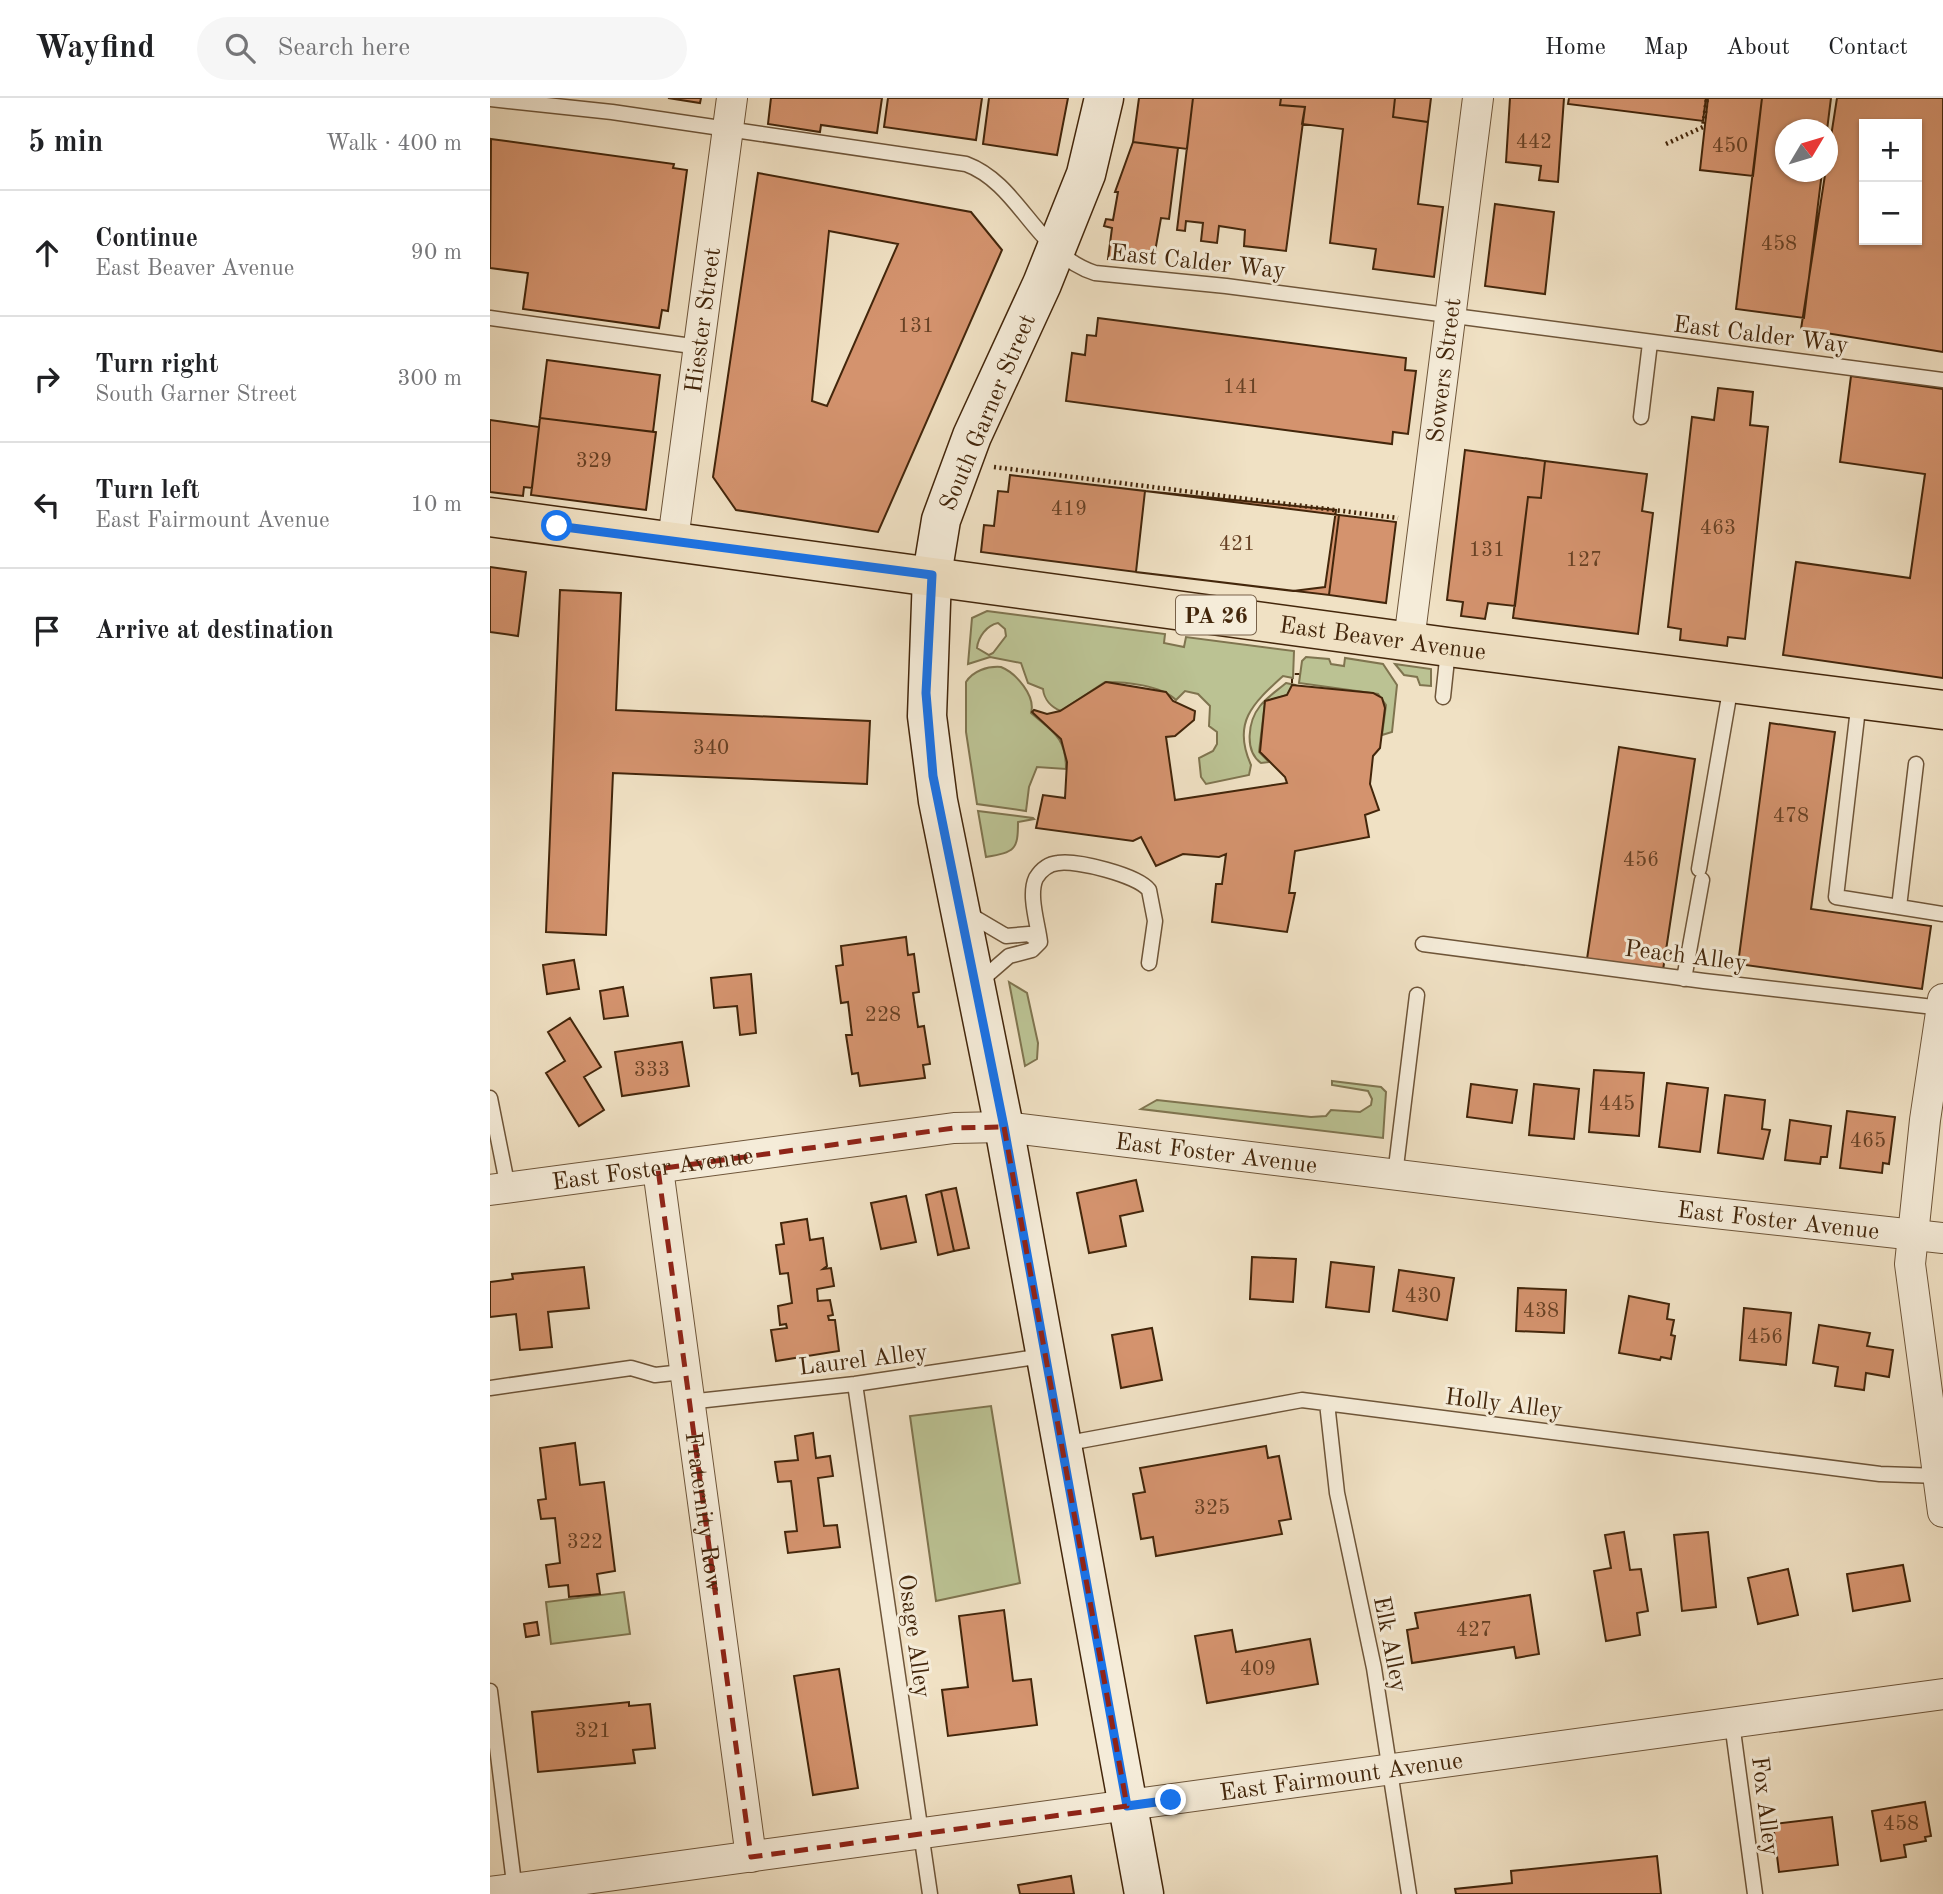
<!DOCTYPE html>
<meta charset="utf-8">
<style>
:root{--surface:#fff;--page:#f6f6f6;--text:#202124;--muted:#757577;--line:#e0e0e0}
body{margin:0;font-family:"Old Standard TT",serif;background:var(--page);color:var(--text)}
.controls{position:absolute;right:21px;top:21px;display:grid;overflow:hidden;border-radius:0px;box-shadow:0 2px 5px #0004}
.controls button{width:63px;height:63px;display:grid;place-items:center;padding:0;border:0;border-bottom:2px solid var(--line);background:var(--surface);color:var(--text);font:35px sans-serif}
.compass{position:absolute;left:1285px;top:21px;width:63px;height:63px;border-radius:50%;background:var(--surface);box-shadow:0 2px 5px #0004;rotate:52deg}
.stop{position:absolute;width:21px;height:21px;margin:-16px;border:5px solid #1a73e8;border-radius:50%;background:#fff}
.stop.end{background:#1a73e8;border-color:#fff;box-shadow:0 2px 7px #0008}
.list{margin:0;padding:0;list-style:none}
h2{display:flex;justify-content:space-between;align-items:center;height:91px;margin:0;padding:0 28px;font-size:30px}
h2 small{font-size:23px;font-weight:400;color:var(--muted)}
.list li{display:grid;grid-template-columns:46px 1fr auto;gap:21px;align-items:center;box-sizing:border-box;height:126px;padding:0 28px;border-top:2px solid var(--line)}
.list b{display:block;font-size:26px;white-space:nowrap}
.list p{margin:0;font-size:23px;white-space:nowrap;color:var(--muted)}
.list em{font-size:23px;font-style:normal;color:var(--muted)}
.icon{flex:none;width:38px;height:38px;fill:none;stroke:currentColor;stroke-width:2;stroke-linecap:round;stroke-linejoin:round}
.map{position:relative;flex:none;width:1453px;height:1796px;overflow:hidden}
header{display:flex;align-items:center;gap:42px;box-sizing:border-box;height:98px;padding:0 35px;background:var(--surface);border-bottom:2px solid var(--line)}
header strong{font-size:33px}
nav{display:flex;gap:38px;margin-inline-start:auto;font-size:24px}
.search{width:490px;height:63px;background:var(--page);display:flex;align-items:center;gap:18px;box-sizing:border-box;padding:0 24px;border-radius:38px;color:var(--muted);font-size:26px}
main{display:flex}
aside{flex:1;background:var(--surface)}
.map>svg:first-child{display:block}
.green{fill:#bbc293;stroke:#7f744f;stroke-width:2;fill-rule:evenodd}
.building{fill:#d4936e;stroke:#43260b;stroke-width:2;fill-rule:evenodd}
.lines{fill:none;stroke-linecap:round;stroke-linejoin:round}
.lane-casing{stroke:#6e5539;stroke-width:17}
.street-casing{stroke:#6e5539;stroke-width:32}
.secondary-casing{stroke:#43260b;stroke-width:41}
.primary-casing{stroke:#43260b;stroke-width:41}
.path{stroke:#43260b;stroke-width:4.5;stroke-dasharray:2 3.5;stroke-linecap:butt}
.lane{stroke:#f5ecd9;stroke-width:14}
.street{stroke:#f5ecd9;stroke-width:30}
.secondary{stroke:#f5ecd9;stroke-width:38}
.primary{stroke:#f0e1c4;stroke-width:38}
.route{stroke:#1a73e8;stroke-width:9}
.marked{fill:none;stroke:#8f2418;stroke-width:5;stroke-dasharray:14 9;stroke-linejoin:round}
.labels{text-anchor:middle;stroke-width:6;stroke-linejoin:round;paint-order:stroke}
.number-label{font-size:21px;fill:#674124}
.shield{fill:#f5ecd9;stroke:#786149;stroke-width:2}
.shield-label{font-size:23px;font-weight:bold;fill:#43260b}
.street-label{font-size:24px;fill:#43260b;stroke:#f5ecd9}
</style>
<header>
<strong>Wayfind</strong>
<div class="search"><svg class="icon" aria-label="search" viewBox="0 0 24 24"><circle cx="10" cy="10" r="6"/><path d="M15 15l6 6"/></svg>Search here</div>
<nav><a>Home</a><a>Map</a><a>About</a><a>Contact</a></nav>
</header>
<main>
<aside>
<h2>5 min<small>Walk · 400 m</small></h2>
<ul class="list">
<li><svg class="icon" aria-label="ahead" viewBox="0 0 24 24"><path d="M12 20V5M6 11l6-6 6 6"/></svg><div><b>Continue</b><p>East Beaver Avenue</p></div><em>90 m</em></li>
<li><svg class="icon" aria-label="right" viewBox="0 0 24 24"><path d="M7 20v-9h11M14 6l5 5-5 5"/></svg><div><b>Turn right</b><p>South Garner Street</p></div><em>300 m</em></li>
<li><svg class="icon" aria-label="left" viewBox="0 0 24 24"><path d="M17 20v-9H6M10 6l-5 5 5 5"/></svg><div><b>Turn left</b><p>East Fairmount Avenue</p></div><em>10 m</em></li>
<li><svg class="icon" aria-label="arrive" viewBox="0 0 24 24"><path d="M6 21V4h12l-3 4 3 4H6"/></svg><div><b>Arrive at destination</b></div></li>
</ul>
</aside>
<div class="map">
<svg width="1453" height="1796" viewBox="0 0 1453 1796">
<rect width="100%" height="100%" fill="#f0e1c4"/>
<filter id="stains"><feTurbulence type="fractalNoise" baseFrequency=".00286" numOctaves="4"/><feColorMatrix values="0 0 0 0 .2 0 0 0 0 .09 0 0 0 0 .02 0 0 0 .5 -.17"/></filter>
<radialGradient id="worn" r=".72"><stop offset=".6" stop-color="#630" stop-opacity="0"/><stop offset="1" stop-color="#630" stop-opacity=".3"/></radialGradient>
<path class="green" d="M 497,513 L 675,536 L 674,545 L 694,549 L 696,539 L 804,553 L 803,580 L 793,578 C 762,606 742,625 761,667 L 759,677 L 716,686 L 711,679 L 709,660 L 723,653 L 727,646 L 727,634 L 719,628 L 720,608 L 708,596 L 695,593 L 686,602 C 671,587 636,584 615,584 L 571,613 C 561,609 554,601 553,591 L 538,585 L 531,565 L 500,559 L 478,566 L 482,520 ZM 508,525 L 515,531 L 516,538 L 503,555 L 499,557 L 487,550 C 488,539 497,527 508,525 Z
M 816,559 L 839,561 L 841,566 L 854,568 L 855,560 L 893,566 L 907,587 L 902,634 L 892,637 L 896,607 L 888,596 L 809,585 L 812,563 Z
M 905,566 L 941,571 L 941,588 L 930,587 L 927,579 L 914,577 Z
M 511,569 C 526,575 546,598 541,615 C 563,634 576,639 576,671 L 547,669 L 539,689 L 536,713 L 487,706 L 476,634 L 476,584 C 483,573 497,568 511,569 Z
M 796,585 L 805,587 L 797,597 L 775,604 L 769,654 L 779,664 L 771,665 C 754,653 758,623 770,608 C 777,599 788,592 796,585 Z
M 488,713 L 543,720 L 544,721 L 528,724 C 528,752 525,754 496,759 Z
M 519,884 L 537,895 L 548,945 L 547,961 L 535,968 Z
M 842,983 L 891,989 L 896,994 L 893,1040 L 651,1011 L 667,1002 L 821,1019 L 836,1018 L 841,1012 L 870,1014 L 881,1007 L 882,1001 L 878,993 L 842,987 Z
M 501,1308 L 530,1485 L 446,1503 L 420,1318 Z
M 134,1494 L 140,1536 L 61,1546 L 56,1504 Z"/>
<path class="building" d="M 178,0 L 211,0 L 210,5 Z
M 281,0 L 392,0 L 387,35 L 331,27 L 330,34 L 278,26 Z
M 398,0 L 492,0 L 486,42 L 394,29 Z
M 499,0 L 578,0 L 567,57 L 493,46 Z
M 649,0 L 703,0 L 697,51 L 643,44 Z
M 703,0 L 791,0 L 790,7 L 815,9 L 796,153 L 754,148 L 755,132 L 729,128 L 727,145 L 711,143 L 713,125 L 696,123 L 695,133 L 687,132 Z
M 791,0 L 905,0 L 903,19 L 938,24 L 928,106 L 953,109 L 944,179 L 883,171 L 886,151 L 840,145 L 853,31 L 812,26 L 815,9 L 790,7 Z
M 905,0 L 941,0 L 938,24 L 903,19 Z
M 1020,0 L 1074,0 L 1068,84 L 1049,82 L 1051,68 L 1016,64 Z
M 1079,0 L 1216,0 L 1213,23 L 1078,6 Z
M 1218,0 L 1272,0 L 1263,78 L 1210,72 Z
M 1272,0 L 1341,0 L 1337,32 L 1296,32 L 1296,74 L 1332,74 L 1314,220 L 1246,211 Z
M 1347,0 L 1453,0 L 1453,254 L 1311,231 ZM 1374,26 L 1427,26 L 1427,142 L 1374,142 Z
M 1,41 L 184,66 L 183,70 L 197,72 L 178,213 L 172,212 L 169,230 L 33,211 L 38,175 L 0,170 Z
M 643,44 L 688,50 L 679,121 L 671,120 L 663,165 L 618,161 L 622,130 L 614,128 L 616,121 L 623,122 L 628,94 L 625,94 Z
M 268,75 L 481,114 L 512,152 L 388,434 L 246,412 L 223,379 ZM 339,133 L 408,146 L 337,308 L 322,303 Z
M 1005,106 L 1064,114 L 1055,196 L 995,188 Z
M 608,220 L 916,260 L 915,272 L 926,273 L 918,336 L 903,334 L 902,346 L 576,303 L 582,255 L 595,257 L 597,237 L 606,238 Z
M 57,262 L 170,277 L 163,334 L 50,320 Z
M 1361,278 L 1453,291 L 1453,580 L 1293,557 L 1306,464 L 1420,480 L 1435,376 L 1350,364 Z
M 1228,290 L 1263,294 L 1260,327 L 1278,329 L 1255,541 L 1238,539 L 1237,548 L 1190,542 L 1191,531 L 1178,529 L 1202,319 L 1224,322 Z
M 50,320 L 166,334 L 156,412 L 41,397 Z
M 0,322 L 49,329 L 42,390 L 34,389 L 33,398 L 0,394 Z
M 975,352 L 1055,363 L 1051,400 L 1038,399 L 1025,508 L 998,505 L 995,521 L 971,518 L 973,504 L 957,502 Z
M 1055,363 L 1157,376 L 1152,413 L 1163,415 L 1148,536 L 1023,520 L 1038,399 L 1051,400 Z
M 520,377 L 655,393 L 646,474 L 491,454 L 494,427 L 504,428 L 508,393 L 518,394 Z
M 655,393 L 849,417 L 839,497 L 646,474 Z
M 655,393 L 846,412 L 835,489 L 803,493 L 646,474 Z
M 849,417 L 906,424 L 896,505 L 839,497 Z
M 0,469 L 36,474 L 28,538 L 0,534 Z
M 70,492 L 131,495 L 126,612 L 380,623 L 377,686 L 123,675 L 116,837 L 56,834 Z
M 616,584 L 676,594 L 683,603 L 705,613 L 704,622 L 685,638 L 676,639 L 685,702 L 797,685 L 795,679 L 770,654 L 775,603 L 797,597 L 802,587 L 883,595 L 892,600 L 895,610 L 890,650 L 883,658 L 880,686 L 889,712 L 875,717 L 879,739 L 805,753 L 799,795 L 805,795 L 797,834 L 722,824 L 726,786 L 732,786 L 736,756 L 729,759 L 693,756 L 666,768 L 651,739 L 643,743 L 546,730 L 553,697 L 575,700 L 577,664 L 571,641 L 542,614 L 544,612 L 557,616 L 570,613 Z
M 1280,625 L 1345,634 L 1321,811 L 1441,828 L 1432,891 L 1248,866 Z
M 1129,649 L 1205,661 L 1173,872 L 1097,861 Z
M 416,839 L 418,857 L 424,856 L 429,894 L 423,895 L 428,929 L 434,928 L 440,966 L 433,967 L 435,980 L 370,988 L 368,975 L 362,976 L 356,937 L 362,937 L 358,904 L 351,905 L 346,868 L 353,867 L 351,848 Z
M 84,862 L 89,891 L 57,896 L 53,867 Z
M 261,876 L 266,935 L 250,937 L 247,908 L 224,910 L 221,880 Z
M 133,889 L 138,918 L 114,921 L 110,893 Z
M 80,920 L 111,969 L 94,979 L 114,1012 L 89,1028 L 56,975 L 75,963 L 58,934 Z
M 192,944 L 199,988 L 132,998 L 125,954 Z
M 1104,972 L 1154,975 L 1149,1038 L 1099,1034 Z
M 1177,985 L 1218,990 L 1210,1054 L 1169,1049 Z
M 981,986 L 1027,992 L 1022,1025 L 977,1019 Z
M 1044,986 L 1089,991 L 1084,1041 L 1039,1037 Z
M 1235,997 L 1275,1002 L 1272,1031 L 1280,1032 L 1273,1061 L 1228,1055 Z
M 1357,1013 L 1405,1019 L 1399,1066 L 1393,1065 L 1392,1075 L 1350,1070 Z
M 1300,1022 L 1341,1028 L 1337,1059 L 1331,1059 L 1330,1066 L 1295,1062 Z
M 646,1082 L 653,1113 L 630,1118 L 636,1148 L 599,1155 L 587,1095 Z
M 466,1090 L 479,1150 L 464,1153 L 451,1093 Z
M 451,1093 L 464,1153 L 448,1157 L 436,1097 Z
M 416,1098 L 426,1144 L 391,1151 L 381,1105 Z
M 317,1121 L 320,1142 L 333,1140 L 337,1168 L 333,1171 L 341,1170 L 344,1188 L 327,1191 L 328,1203 L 340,1202 L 343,1217 L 338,1218 L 339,1222 L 345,1222 L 349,1253 L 286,1263 L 281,1232 L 297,1230 L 296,1226 L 290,1227 L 288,1208 L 302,1205 L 298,1175 L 290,1176 L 286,1147 L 294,1146 L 291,1125 Z
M 762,1159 L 806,1161 L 803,1204 L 760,1201 Z
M 841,1164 L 884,1169 L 879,1214 L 836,1209 Z
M 94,1169 L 99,1210 L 58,1214 L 62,1249 L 30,1252 L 26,1216 L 0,1219 L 0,1184 L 23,1181 L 22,1176 Z
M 909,1172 L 964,1180 L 957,1222 L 903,1213 Z
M 1028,1190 L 1076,1192 L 1074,1235 L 1026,1233 Z
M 1139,1198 L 1179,1206 L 1177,1221 L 1184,1222 L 1181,1237 L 1185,1238 L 1181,1261 L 1171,1259 L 1170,1262 L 1129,1255 Z
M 1254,1210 L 1301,1215 L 1296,1267 L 1250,1262 Z
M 1329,1227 L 1380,1235 L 1377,1248 L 1403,1252 L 1399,1279 L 1376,1275 L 1374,1292 L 1345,1288 L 1348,1269 L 1323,1265 Z
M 662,1230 L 672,1282 L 631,1290 L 622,1237 Z
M 323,1335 L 326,1360 L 340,1358 L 343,1378 L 328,1380 L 334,1428 L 347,1427 L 350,1449 L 298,1455 L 295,1434 L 307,1433 L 301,1383 L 288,1384 L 285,1364 L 308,1362 L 305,1338 Z
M 85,1345 L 90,1387 L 114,1384 L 125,1473 L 107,1476 L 110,1496 L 79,1499 L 78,1487 L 59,1489 L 56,1467 L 70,1465 L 65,1420 L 51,1421 L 48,1402 L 56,1401 L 50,1350 Z
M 776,1348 L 778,1360 L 789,1358 L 801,1421 L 789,1423 L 792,1436 L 666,1458 L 663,1439 L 651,1441 L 643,1396 L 655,1394 L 650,1370 Z
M 1134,1434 L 1140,1472 L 1151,1471 L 1158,1513 L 1147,1515 L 1150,1537 L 1116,1543 L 1104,1473 L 1121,1470 L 1115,1437 Z
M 1218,1434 L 1226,1509 L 1192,1513 L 1184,1437 Z
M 1413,1467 L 1420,1503 L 1363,1513 L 1357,1476 Z
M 1298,1471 L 1308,1517 L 1268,1526 L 1258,1480 Z
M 1040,1497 L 1049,1556 L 1026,1560 L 1024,1549 L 922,1565 L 917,1532 L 928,1530 L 925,1515 Z
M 514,1512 L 523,1583 L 541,1581 L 547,1627 L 458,1638 L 452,1592 L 478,1589 L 469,1518 Z
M 47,1524 L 49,1537 L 36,1539 L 34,1526 Z
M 742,1532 L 746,1554 L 820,1541 L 828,1586 L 717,1605 L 705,1538 Z
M 349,1571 L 368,1690 L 323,1697 L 304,1578 Z
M 139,1604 L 139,1608 L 160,1606 L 165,1650 L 143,1652 L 145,1665 L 48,1674 L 42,1614 Z
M 1435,1704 L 1441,1738 L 1435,1739 L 1436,1743 L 1414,1747 L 1416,1759 L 1391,1763 L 1382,1713 Z
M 1342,1719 L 1348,1767 L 1289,1774 L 1283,1726 Z
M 1167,1758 L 1171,1796 L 966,1796 L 965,1791 L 1022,1785 L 1021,1773 Z
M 581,1778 L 584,1796 L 530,1796 L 528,1787 Z"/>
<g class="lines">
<defs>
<path id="lane" d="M 0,1 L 122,14 L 476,66 C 530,86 546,156 605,175 L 736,188 L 1453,282
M 0,220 L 209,249
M 1151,319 L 1160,245
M 953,599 L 958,552
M 1369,602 L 1346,799 L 1409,809 L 1426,666
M 1209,771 L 1241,587
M 1409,809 L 1453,816
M 477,815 L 516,838 L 539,836 L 550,844
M 550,844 C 548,826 538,797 546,780 C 551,772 558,766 568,765 C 587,762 647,777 659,792 L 665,823 L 659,865
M 933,846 L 1214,883 L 1453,910
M 1194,881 L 1212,782
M 489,884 L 519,858 L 542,852 L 550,844
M 0,1000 L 18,1090
M 905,1077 L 927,897
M 365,1286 L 440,1796
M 0,1290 L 141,1270 L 165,1277 L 193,1274
M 198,1304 L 365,1286 L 553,1258
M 837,1305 L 847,1395 L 884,1570 L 919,1796
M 573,1346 L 812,1302 L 1390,1376 L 1450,1378
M 0,1593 L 25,1793
M 1242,1625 L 1265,1796"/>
<g id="street">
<path id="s1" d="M 183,442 L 242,0"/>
<path id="s2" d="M 919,543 L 988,0"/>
<path d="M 1453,901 L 1435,1022 L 1420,1166 L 1453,1414"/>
<path id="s3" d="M 168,1071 L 261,1759"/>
<path id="s4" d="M 0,1092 L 464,1030 L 514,1029 L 1170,1109 L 1453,1140"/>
<path id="s5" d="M 0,1794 L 1453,1596"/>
</g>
<path id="secondary" d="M 614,0 L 596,76 L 552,186 L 482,338 L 451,422 L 442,477 L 437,618 L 448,703 L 514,1029 L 654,1796"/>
<g id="primary">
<path id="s6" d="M 0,419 L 958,549 L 1453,612"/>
</g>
</defs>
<use href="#lane" class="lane-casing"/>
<use href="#street" class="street-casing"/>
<use href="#secondary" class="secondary-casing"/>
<use href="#primary" class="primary-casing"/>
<path class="path" d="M 1176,46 L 1213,29 L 1217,0
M 504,369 L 908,420
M 807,577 L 807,573
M 801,583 L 803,583"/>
<use href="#lane" class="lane"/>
<use href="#street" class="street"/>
<use href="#secondary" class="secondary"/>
<use href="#primary" class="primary"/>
</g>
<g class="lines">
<path class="route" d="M 67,428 L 442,477 L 436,595 L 443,678 L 514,1029 L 637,1708 L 681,1702"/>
</g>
<path class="marked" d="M 514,1029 L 637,1708 L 261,1759 L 168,1071 L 464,1030 Z"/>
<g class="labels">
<g class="number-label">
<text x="1044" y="50">442</text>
<text x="1240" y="54">450</text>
<text x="1289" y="152">458</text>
<text x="426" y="234">131</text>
<text x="751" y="295">141</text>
<text x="104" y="369">329</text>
<text x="579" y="417">419</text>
<text x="1228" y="436">463</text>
<text x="747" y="452">421</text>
<text x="997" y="458">131</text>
<text x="1094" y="468">127</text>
<text x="221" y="656">340</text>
<text x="1301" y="724">478</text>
<text x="1151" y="768">456</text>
<text x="393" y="923">228</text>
<text x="162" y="978">333</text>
<text x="1127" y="1012">445</text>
<text x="1378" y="1049">465</text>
<text x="933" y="1204">430</text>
<text x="1051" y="1219">438</text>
<text x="1275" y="1245">456</text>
<text x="722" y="1416">325</text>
<text x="95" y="1450">322</text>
<text x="984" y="1538">427</text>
<text x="768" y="1577">409</text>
<text x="103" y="1639">321</text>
<text x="1411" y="1732">458</text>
</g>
<rect class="shield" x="686" y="497.5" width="80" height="39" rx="5"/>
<g class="shield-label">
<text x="726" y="525">PA 26</text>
</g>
<g class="street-label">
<text transform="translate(708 163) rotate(6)" y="8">East Calder Way</text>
<text dy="8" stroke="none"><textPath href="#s1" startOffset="222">Hiester Street</textPath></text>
<text transform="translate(1271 236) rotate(7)" y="8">East Calder Way</text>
<text dy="8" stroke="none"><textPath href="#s2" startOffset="273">Sowers Street</textPath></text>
<text transform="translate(497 314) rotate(-67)" y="8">South Garner Street</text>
<text dy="8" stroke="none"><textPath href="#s6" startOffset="901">East Beaver Avenue</textPath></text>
<text transform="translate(1196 857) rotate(7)" y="8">Peach Alley</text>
<text dy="8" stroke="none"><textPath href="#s4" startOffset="732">East Foster Avenue</textPath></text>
<text dy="8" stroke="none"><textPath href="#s4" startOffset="164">East Foster Avenue</textPath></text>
<text dy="8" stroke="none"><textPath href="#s4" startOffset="1298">East Foster Avenue</textPath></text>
<text transform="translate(373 1261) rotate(-7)" y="8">Laurel Alley</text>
<text transform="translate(1014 1305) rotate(7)" y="8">Holly Alley</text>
<text dy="8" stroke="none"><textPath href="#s3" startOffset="346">Fraternity Row</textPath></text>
<text transform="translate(425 1538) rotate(82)" y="8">Osage Alley</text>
<text transform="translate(901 1546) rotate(79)" y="8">Elk Alley</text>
<text dy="8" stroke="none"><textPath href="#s5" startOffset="859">East Fairmount Avenue</textPath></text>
<text transform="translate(1276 1708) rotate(83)" y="8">Fox Alley</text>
</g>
</g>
<rect width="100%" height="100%" filter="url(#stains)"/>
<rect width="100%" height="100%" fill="url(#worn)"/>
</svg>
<div class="controls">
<button>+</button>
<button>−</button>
</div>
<svg class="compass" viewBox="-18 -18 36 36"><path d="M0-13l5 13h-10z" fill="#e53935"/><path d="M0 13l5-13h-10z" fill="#757577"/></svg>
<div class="stop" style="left:67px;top:428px"></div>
<div class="stop end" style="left:681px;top:1702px"></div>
</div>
</main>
